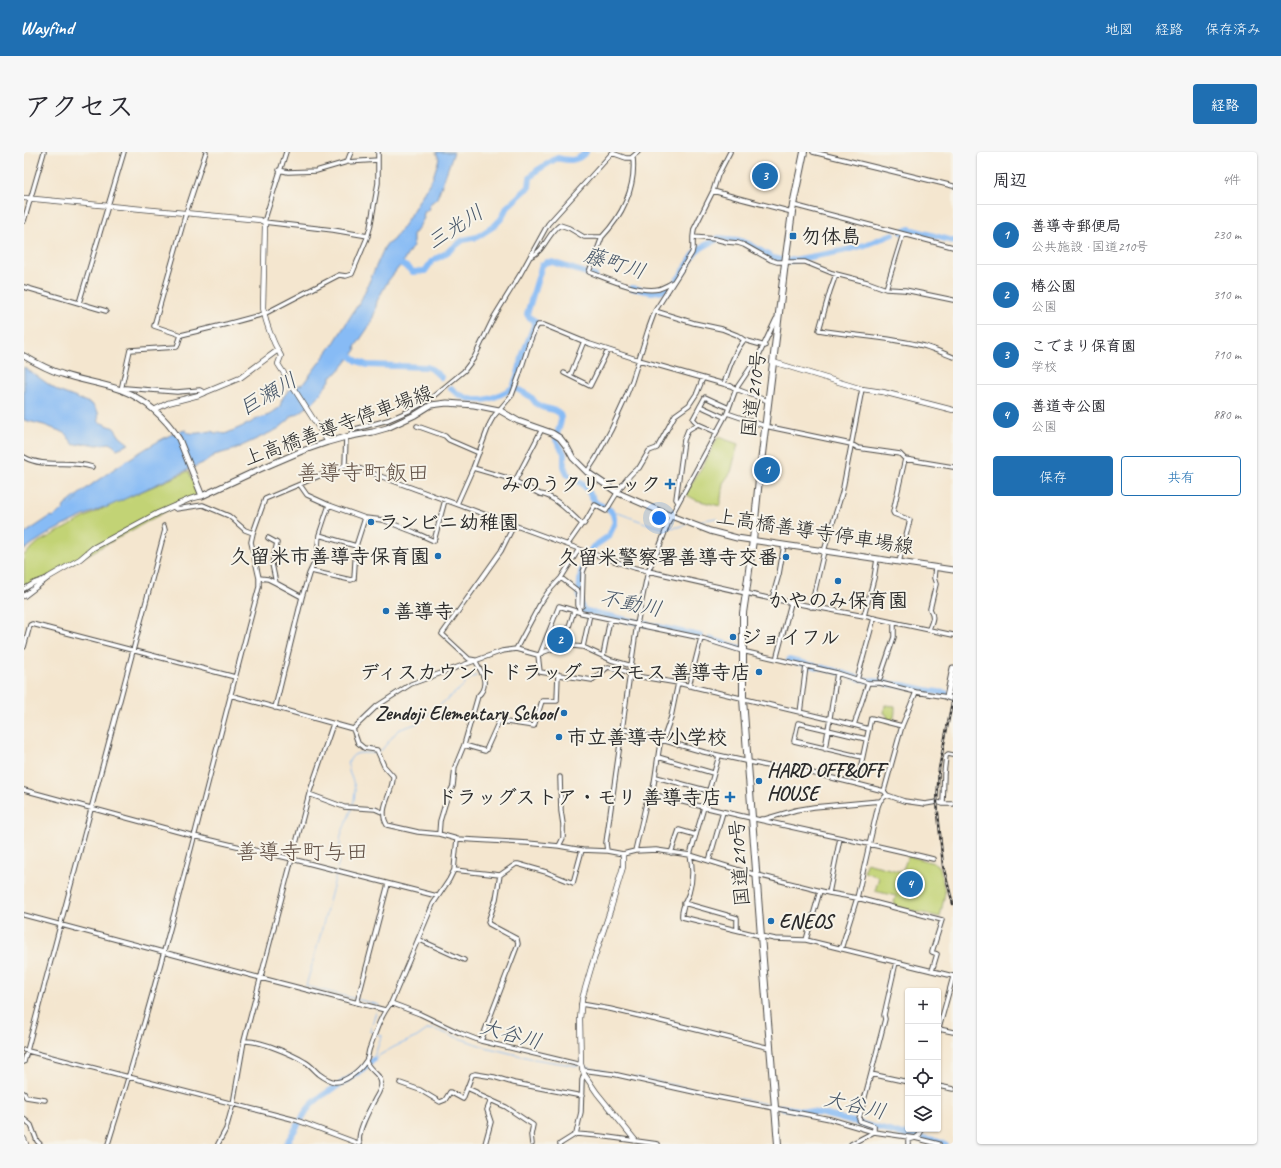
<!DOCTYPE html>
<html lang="ja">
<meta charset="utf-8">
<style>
:root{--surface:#fff;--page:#f7f7f7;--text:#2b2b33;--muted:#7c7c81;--line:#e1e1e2;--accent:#1f6fb2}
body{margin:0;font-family:Caveat,"Klee One",sans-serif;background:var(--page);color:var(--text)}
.controls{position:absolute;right:12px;bottom:12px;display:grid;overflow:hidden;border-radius:4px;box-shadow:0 1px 3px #0004}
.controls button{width:36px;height:36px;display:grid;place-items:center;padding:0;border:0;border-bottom:1px solid var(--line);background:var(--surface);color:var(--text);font:20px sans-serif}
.you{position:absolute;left:635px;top:366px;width:14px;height:14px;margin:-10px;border:3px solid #fff;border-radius:50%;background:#1a73e8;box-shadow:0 0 0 6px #1a73e833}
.badge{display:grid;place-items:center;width:26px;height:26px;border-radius:50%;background:var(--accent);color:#fff;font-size:13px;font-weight:700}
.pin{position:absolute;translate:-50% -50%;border:2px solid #fff;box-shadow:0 1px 4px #0006}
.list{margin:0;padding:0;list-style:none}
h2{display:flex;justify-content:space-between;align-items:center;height:52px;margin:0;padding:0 16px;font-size:17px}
h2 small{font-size:13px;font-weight:400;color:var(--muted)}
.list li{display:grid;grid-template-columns:26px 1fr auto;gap:12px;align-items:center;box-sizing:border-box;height:60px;padding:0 16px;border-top:1px solid var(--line)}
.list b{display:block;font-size:15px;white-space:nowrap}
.list p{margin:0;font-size:13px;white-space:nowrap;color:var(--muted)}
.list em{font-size:13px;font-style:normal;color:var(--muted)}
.actions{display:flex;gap:8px;padding:12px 16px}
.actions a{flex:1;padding:9px 0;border:1px solid var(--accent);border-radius:4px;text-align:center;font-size:14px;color:var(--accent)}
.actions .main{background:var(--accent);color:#fff}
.icon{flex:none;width:22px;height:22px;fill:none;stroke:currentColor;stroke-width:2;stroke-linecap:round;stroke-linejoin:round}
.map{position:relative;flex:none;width:929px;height:992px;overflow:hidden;border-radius:4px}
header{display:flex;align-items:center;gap:24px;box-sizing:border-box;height:56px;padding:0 20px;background:var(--accent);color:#fff}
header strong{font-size:19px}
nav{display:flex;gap:22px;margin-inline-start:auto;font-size:14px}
.intro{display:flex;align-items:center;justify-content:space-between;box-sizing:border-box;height:96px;padding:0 24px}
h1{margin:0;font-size:28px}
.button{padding:10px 18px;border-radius:4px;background:var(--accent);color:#fff;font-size:14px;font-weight:700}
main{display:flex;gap:24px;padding:0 24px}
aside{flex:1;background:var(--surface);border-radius:4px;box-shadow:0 1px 3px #0004}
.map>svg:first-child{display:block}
.green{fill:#c2d375;stroke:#767f50}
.water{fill:#87bbf5;stroke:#597390}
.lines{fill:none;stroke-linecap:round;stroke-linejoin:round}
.stream{stroke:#87bbf5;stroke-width:1}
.river{stroke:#87bbf5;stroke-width:6}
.minor-casing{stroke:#494744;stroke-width:5.5}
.tertiary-casing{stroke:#494744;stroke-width:6}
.secondary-casing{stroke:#494744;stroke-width:7}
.trunk-casing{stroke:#494744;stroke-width:8}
.minor{stroke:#fff;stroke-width:3.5}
.tertiary{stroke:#fff;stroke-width:4.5}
.secondary{stroke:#fff;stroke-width:5}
.trunk{stroke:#fff;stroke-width:6}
.rail-casing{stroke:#2b2b2b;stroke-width:2.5}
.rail{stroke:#f7f3e8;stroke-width:1;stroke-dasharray:3;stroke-linecap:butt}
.poi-dot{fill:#1f6fb2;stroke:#f7f3e8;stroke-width:1.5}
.labels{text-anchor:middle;stroke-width:4;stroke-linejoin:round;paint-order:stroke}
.poi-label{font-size:20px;font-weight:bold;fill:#2b2b2b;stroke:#f7f3e8;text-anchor:start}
.street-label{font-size:20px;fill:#2b2b2b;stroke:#f7f3e8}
.water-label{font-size:21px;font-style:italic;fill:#475668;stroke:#f7f3e8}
.quarter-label{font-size:22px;fill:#635247;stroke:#f7f3e8}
</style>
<header>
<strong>Wayfind</strong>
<nav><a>地図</a><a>経路</a><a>保存済み</a></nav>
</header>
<div class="intro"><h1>アクセス</h1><a class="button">経路</a></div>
<main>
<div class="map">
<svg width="929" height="992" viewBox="0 0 929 992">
<rect width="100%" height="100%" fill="#f7f3e8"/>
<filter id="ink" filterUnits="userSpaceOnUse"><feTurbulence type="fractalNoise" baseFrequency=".025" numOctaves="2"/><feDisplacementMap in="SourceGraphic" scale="8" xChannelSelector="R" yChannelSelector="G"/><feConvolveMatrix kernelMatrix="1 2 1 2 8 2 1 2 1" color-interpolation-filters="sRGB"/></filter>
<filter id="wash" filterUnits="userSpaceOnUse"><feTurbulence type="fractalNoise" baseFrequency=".012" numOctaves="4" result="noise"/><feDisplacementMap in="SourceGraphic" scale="16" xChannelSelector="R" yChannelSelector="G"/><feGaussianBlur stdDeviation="0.9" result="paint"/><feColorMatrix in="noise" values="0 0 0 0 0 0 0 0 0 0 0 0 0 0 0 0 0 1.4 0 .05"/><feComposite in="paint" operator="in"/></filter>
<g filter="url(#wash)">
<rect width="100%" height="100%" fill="#f4e6cf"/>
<path class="green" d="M 694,285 L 714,292 L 707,320 L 699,331 L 696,354 L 672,348 L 661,342 L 681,310 Z
M 165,319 L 173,342 L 25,424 L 0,436 L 0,403 L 15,390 L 77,357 Z
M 861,553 L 871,554 C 871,560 871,567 867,571 L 863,570 L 863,563 L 860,561 Z
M 884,704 L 910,711 L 916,715 L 921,741 L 916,765 L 869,754 L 872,744 L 851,739 L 855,725 L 840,720 L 842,711 L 878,720 Z"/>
<path class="water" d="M 412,0 L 430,0 L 413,46 L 406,52 L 404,58 L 401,59 L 399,64 L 400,66 L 392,80 L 389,81 L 389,95 L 386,98 L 379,110 L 364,129 L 353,149 L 351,160 L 346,173 L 331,195 L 332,198 L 313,221 L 307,224 L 307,227 L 290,250 L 272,263 L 268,263 L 265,268 L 254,277 L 209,298 L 190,303 L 190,304 L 188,305 L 183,309 L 81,356 L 80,355 C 52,367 25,379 0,398 L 0,382 L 27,364 L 30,365 L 35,360 L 39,359 L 39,363 L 54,353 L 55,346 L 41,358 L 39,357 L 40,354 C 67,332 96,312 126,294 C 137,288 149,280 162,278 L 162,280 C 170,283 180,280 188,279 L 191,281 L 197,281 L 201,282 L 226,271 L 233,267 L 245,263 L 256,255 C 258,242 267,235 279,232 L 310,191 L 338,146 L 361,94 L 369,88 L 380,73 L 409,25 L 415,7 Z
M 0,215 L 34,239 L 68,252 L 74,260 L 75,270 L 90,276 L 96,285 L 105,292 L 93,297 L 86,291 L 73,293 L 62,291 L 50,293 L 41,281 L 20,273 L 0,268 Z"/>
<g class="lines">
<path class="stream" d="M 586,358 L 627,373 L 641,376
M 669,370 L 692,366
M 644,376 L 654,375 L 662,372
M 356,600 L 374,578 L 394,571 L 438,535 L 447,526 L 452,524
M 313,716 C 317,705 315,694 317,683 C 319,677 322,671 324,666 C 328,657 331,647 331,638 C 331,628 319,616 327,606 C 332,598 345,602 353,601
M 313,719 L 295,788 L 282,834 L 355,853 L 354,855
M 350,881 L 346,879 L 346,878 L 353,858
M 349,907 L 370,895 L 393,885 L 403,878 L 409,877 L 461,895 L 510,907 L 555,914
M 349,908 L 358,883 L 353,882
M 560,915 L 581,919
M 611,925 L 747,953"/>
<path class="river" d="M 878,80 L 885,77 L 929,89
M 372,109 L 381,114 L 389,120 L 401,119 L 408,109 L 421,102 L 425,99 L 439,88 L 453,85 L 470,74 L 477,67 L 483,55 L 505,35 L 506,26 L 512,19 L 533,6 C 545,9 553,10 562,0
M 764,109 L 818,99 L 841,93 L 869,82
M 608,136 L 628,140 L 640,138 L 649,133 L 655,126 L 673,98 L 695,86 L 714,88 L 725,92 L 749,106 L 758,108
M 321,200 L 333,209 L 343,213 L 403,215 L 409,218 L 417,225
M 427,236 C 432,242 436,243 443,246 C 461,252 474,244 489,236
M 489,236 L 495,218 L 499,202 L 511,171 L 511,169 L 505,165 L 503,162 L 518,113 L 523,110 L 528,110 L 571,124
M 493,237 C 498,240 503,242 507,245 C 511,249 511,253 518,255 C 524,258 537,256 537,267 C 537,274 532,281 532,288 L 540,301 L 540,314 L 543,322 L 557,331 L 562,336 L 572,351 L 586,358 L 589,362 L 591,370 L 585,384 L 569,395 L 564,402 L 557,420 L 555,440 L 558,458 L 676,484
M 33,366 L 60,347
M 686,487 L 716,496
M 765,508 L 812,519 L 831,525
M 834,526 L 842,528 L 858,530 L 866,532 L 879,533 L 907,539 L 922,541
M 927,543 L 928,544
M 756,955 L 799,962 L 872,981 L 909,988 L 921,992
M 262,992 L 283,958 L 288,952 L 296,945 L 333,922 L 349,908"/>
</g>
</g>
<g filter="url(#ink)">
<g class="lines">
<defs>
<path id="minor" d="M 182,0 L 162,61 L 130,174 L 157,183 L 203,172 L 240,162 L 315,123 L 322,124 L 328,122 L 343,86 L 346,76 L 354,31 L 354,0
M 262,0 L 240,70 L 309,78 L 344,84
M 789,0 L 929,34
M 607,6 L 614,0
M 323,10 L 327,0
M 255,18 L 264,20 L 292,19 L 323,10 L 354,8
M 689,39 L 714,46 L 768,60
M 769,53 L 929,95
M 0,69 L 20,0
M 578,85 L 565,120 C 584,127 614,141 635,137 C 640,135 645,133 649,130
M 669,85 L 691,87 L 703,90 L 714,91 L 720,93 L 747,108 L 753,110 L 781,110 L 808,121 L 843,130 L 862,137 L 879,82
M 506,105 C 521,99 523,82 536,73 L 545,76 L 560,85 L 578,85 C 598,64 612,36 609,6 L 602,6 L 588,1
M 812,122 L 806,139 L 795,178 C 830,184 866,185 900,194 C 910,197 919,201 929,205
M 0,135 L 82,159
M 862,137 L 881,138 L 929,148
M 55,151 L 100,0
M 631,159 L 670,171 L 698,177 L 713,183 L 720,188 L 741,194
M 560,189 L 546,224 L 566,234 L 584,198
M 540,221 L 546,224
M 700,232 C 705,216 710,201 720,188
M 97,238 L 106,198 L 153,195 L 157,183
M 97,238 L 101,236 L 153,240 L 176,238 L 181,241
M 676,254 L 700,265
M 703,261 L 741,274 L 827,292 L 834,296 L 876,302 L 881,307 L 929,315
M 393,274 L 421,284 L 425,288 L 455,301
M 692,280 L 674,272 L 669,267 L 681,245 L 705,256
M 326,285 L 328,278 L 364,268 L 385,259 L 406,247 L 440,219 L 450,206 L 470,165 L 497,121 L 524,72 L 589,0
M 0,305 C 21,317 45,307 68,315
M 321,313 L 322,285
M 449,316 L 487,327 L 516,342 C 530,343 548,363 558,372 L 544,392
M 563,320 L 572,306 L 587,278 L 599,252 L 608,229 L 624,178 L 631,159 L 668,101 L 669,96 L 669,85 L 670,77 L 689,39 L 694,23 L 706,0
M 491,329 L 518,277
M 276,333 L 283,343 L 305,353 L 341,366 L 359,368 L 390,380 L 410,389 L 421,348
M 654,350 L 652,347 L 660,288 L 664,278 L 674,272
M 433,352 L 449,316 L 466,271 L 470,264 L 488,243 L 495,224 L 505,192 L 511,177 L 514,173 L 520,173 L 566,192 L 615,208 L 707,234 L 712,237 L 744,249
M 149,355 L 152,357 L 179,353 L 205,364 L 221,378 L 229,381
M 558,372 L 560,372 L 571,353 L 582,359 C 589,348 604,320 615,316 L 625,299 L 633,296 L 651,263 L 665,253 L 673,241 L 679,226
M 295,383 L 332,394
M 244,386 L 253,391 L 248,412 L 252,431 L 278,445
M 875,410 L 886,368 L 870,362 L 869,360 L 881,307
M 287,419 L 327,428 L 330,427 L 332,394 L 341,366
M 235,426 L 244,427 L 252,431
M 537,426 L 554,439 L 554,453 L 556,460
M 0,437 L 10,431 L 21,427
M 748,447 L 755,422 L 760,393
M 558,454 L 559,420 L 566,401
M 787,455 L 800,399 L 818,341 L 838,237
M 840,464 L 850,426 L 853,407
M 905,477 C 908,469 911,465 906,457 L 912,432 L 910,426 L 911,415
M 539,493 L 550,459
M 0,495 L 6,473 L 8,472 L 211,525
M 559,495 L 566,462
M 492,497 L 516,452 L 524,440 L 537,426 L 555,397
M 516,502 L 535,454 L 558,461 L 677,486 L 718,499 L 813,521 L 844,531 L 856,531 L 892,540 L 923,545
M 514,503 L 516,520 L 568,528 L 584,515 L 601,519 L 606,523 L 654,531 L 830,573
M 579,504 L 586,467
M 753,504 L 767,451
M 813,521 L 804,578 L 774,571 L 770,589 L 838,605
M 856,526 L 870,485 L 870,471
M 833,528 L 850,466
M 844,531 L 830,573 L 845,577
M 665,534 L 677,486
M 206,543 L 329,577
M 251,556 L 278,445 L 285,422 L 293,405 L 295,383 L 305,353
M 776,561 L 782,514
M 329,577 L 334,591 L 340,596 L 353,598 L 360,614 L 369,624 C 370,640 353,657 363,673 L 394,680 L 415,682 L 433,687 L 503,691 L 535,694 L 558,698 L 583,699 L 599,702 L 611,699 L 632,698 L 666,703 L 718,719 L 805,741 L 833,746 L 918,768 L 908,800 L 913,802 L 908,819
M 329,577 L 353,554 L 387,532 L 478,499 L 492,497 L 514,503 L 520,500 L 539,493 L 559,495 L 587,508 L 608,514
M 599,577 L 680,600 L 753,616 L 755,613 L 833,632 L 860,639 L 863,643 L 880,649 L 901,652 L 913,650 L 919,652 L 929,652
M 637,587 C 633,606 632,624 628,642 C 721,667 815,684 909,707
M 639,588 L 647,565 L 654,531
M 440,593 L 461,599 L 462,598 L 475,569 L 510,574 L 518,549 L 533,549 L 534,522
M 801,597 L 804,578 L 842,587
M 695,604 L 666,703 C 669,716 669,728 665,741 C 662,749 657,756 658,765 L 737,784 L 751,787 L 782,788 L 929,824
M 634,605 L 689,621
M 632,625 L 685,639
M 833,632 L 847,566 L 878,574
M 0,638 L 170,684 L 268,707 L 413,744
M 860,639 L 878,574 L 892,540
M 285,642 L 320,655 L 351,657 L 360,661
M 919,652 L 920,622 L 922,604 L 924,602 L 929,603
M 737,667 L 741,667 L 772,658 L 790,655 L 856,649
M 415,682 L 416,669 L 422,649 L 429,634 L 431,615 L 440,593 L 454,544 C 466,533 458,520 451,508 L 445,507 L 418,482 L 477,399 L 490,373
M 535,694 L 539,686 L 539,672 L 537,659 L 536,625
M 583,699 L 582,691 L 613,472 L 624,419 L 635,396 L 647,364 L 703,261 L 712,237 L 735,203 L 752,167
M 611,699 L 624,643 L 628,642
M 647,701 L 655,678 L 672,683
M 685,709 L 699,660
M 430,718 L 476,723 L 492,712 L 494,712 L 522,720 L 549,731 L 558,698
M 805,741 L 816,686
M 660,751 L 713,766 L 713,778
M 0,763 L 237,826 L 361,858
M 394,787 L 440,808
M 782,788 L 796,739
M 817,797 L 833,746 L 854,654 L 856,649 L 863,643
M 333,851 L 364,732
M 367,851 L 396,862 L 436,881 L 457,889 L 553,912 L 557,912
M 557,852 L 586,857 L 633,868 L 746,896
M 915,877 L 929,880
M 914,880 L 929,825
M 220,889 C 235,888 268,902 281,910 C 287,913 290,918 295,922 C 299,925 306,929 311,930 C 322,930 336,918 341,910 C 344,907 344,902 345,898 C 351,882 356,864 367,851 L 409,752 L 425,728 L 430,718 L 433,687
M 457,889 L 494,792 L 493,787 L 465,772 L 464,770 L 472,747 L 476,723
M 0,898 L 272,968 L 336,992
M 0,910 L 141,378 L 140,374
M 558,918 L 589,922 L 688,944 L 806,967 L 850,980 L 891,986 L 915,992
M 847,922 L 861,867 L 860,863 L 872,810
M 376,931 L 396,938 L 416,950 L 421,948 L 426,940 L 439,947 L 448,923 L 451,922 L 470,925 L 490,931 L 558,944
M 914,934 L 929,937
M 443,936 L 452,940 L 455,943 L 482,955 L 509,973 L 507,983 L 508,992
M 0,941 L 2,945 L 21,948
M 0,967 L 7,973 L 13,989 L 16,992
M 850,980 L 850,974 L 836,969 L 835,967 L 847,922 L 884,930
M 552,982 L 557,960 L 558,928 L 560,922
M 84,992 C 142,808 185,621 235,435 L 235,426 L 227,390 L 229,381 L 241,347 L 321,313 L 337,317 L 364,327 L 566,401 L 611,416 L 748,447 L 840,464 L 929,483
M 194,992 L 202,977 L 209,952 L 220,889 L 285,642 L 309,572
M 336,992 C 332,981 345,959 350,949 C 353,943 358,937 357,931 C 357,922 344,918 342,909
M 461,992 L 467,970 L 463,958 L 467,948
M 536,992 L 552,982 L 576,984 L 634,992
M 827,992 L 850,980
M 884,992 L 884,988 C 890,987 895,985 897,980 L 896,977"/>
<path id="tertiary" d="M 0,46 L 236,68 L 240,70 L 241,73 L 239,156 C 242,172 249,190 257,204 L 254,212 L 304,290
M 749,210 L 838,237 L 859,240 L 929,258
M 130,258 L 144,251 L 175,243 L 216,226 L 254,198
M 0,444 L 25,425 L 56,407 L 69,396 L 134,361 L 166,347 L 178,344
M 599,702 L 599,715 L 587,756 L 567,816 L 558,847 L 556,867 L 557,912 L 560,922 L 573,941 L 611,988
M 0,987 L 2,992"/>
<path id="secondary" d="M 0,204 C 12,211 25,218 38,222 C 58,229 78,231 97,238 C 121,247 142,266 155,287 L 178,344 L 236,317 L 278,299 L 304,290 L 322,285 L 349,280 L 363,276 L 391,263 L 407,253 L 423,251 L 450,253 L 475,258 L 494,269 L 528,281 L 536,286 L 543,295 L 549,306 L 563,320 L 594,341 L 647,364 L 686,379 L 713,386 L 929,418
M 929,516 L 923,545 L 929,547"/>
<path id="trunk" d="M 754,992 L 737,784 L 719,547 L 719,461 L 722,441 L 729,388 L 735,327 L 761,111 L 769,53 L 780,0"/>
</defs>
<use href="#minor" class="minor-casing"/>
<use href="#tertiary" class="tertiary-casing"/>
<use href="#secondary" class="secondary-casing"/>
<use href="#trunk" class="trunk-casing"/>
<use href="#minor" class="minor"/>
<use href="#tertiary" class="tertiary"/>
<use href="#secondary" class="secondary"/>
<use href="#trunk" class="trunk"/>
<defs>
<path id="rail" d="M 929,545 L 915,617 L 913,650 L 919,714 L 929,752"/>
</defs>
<use href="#rail" class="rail-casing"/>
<use href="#rail" class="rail"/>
</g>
</g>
<g class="poi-dot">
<rect x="765" y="80" width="8" height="8" rx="2"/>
<path d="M644 326h4v4h4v4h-4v4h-4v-4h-4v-4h4z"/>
<circle cx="347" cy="370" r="4"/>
<circle cx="414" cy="404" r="4"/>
<circle cx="762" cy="405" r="4"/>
<circle cx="814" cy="429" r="4"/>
<circle cx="362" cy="459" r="4"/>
<circle cx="709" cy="485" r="4"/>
<circle cx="735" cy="520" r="4"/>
<circle cx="540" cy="561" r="4"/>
<circle cx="535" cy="585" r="4"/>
<circle cx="735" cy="629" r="4"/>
<path d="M704 639h4v4h4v4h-4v4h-4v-4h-4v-4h4z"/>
<circle cx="747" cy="769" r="4"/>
</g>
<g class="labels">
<g class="poi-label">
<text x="777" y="91">勿体島</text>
<text x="637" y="339" text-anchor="end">みのうクリニック</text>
<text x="355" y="377">ランビニ幼稚園</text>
<text x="406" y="411" text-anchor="end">久留米市善導寺保育園</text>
<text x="754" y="412" text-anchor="end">久留米警察署善導寺交番</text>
<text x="814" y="455" text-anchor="middle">かやのみ保育園</text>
<text x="370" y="466">善導寺</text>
<text x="717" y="492">ジョイフル</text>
<text x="727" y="527" text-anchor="end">ディスカウント ドラッグ コスモス 善導寺店</text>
<text x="532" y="568" text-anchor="end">Zendoji Elementary School</text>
<text x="543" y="592">市立善導寺小学校</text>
<text x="743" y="625">HARD OFF&amp;OFF<tspan x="743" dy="23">HOUSE</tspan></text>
<text x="698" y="652" text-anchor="end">ドラッグストア・モリ 善導寺店</text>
<text x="755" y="776">ENEOS</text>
</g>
<g class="street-label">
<text transform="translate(729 242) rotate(-83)" y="7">国道210号</text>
<text transform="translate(314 273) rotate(-20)" y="7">上高橋善導寺停車場線</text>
<text transform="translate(791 379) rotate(9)" y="7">上高橋善導寺停車場線</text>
<text transform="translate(715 711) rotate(-94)" y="7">国道210号</text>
</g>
<g class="water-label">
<text transform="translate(431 75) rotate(-33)" y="7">三光川</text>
<text transform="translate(591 111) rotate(17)" y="7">藤町川</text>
<text transform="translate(244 242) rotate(-30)" y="7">巨瀬川</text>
<text transform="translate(607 451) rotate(12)" y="7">不動川</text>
<text transform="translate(487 882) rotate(15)" y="7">大谷川</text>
<text transform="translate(831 953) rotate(13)" y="7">大谷川</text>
</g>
<g class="quarter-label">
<text x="339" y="328">善導寺町飯田</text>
<text x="278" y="707">善導寺町与田</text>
</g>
</g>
</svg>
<div class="controls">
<button>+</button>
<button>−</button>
<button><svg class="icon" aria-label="locate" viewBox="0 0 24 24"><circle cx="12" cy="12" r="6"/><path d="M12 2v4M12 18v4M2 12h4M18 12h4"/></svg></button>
<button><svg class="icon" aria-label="layers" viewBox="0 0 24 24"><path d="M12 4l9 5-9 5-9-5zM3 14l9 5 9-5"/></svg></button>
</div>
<div class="you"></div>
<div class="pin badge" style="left:743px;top:318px">1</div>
<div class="pin badge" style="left:536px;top:488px">2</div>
<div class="pin badge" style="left:741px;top:24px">3</div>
<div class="pin badge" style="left:886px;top:732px">4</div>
</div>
<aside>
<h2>周辺<small>4件</small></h2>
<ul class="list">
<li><span class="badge">1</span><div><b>善導寺郵便局</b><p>公共施設 · 国道210号</p></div><em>230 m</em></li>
<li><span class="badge">2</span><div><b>椿公園</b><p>公園</p></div><em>310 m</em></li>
<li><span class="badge">3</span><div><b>こでまり保育園</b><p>学校</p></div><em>710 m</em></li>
<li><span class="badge">4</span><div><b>善道寺公園</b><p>公園</p></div><em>880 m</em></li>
</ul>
<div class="actions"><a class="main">保存</a><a>共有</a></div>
</aside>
</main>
